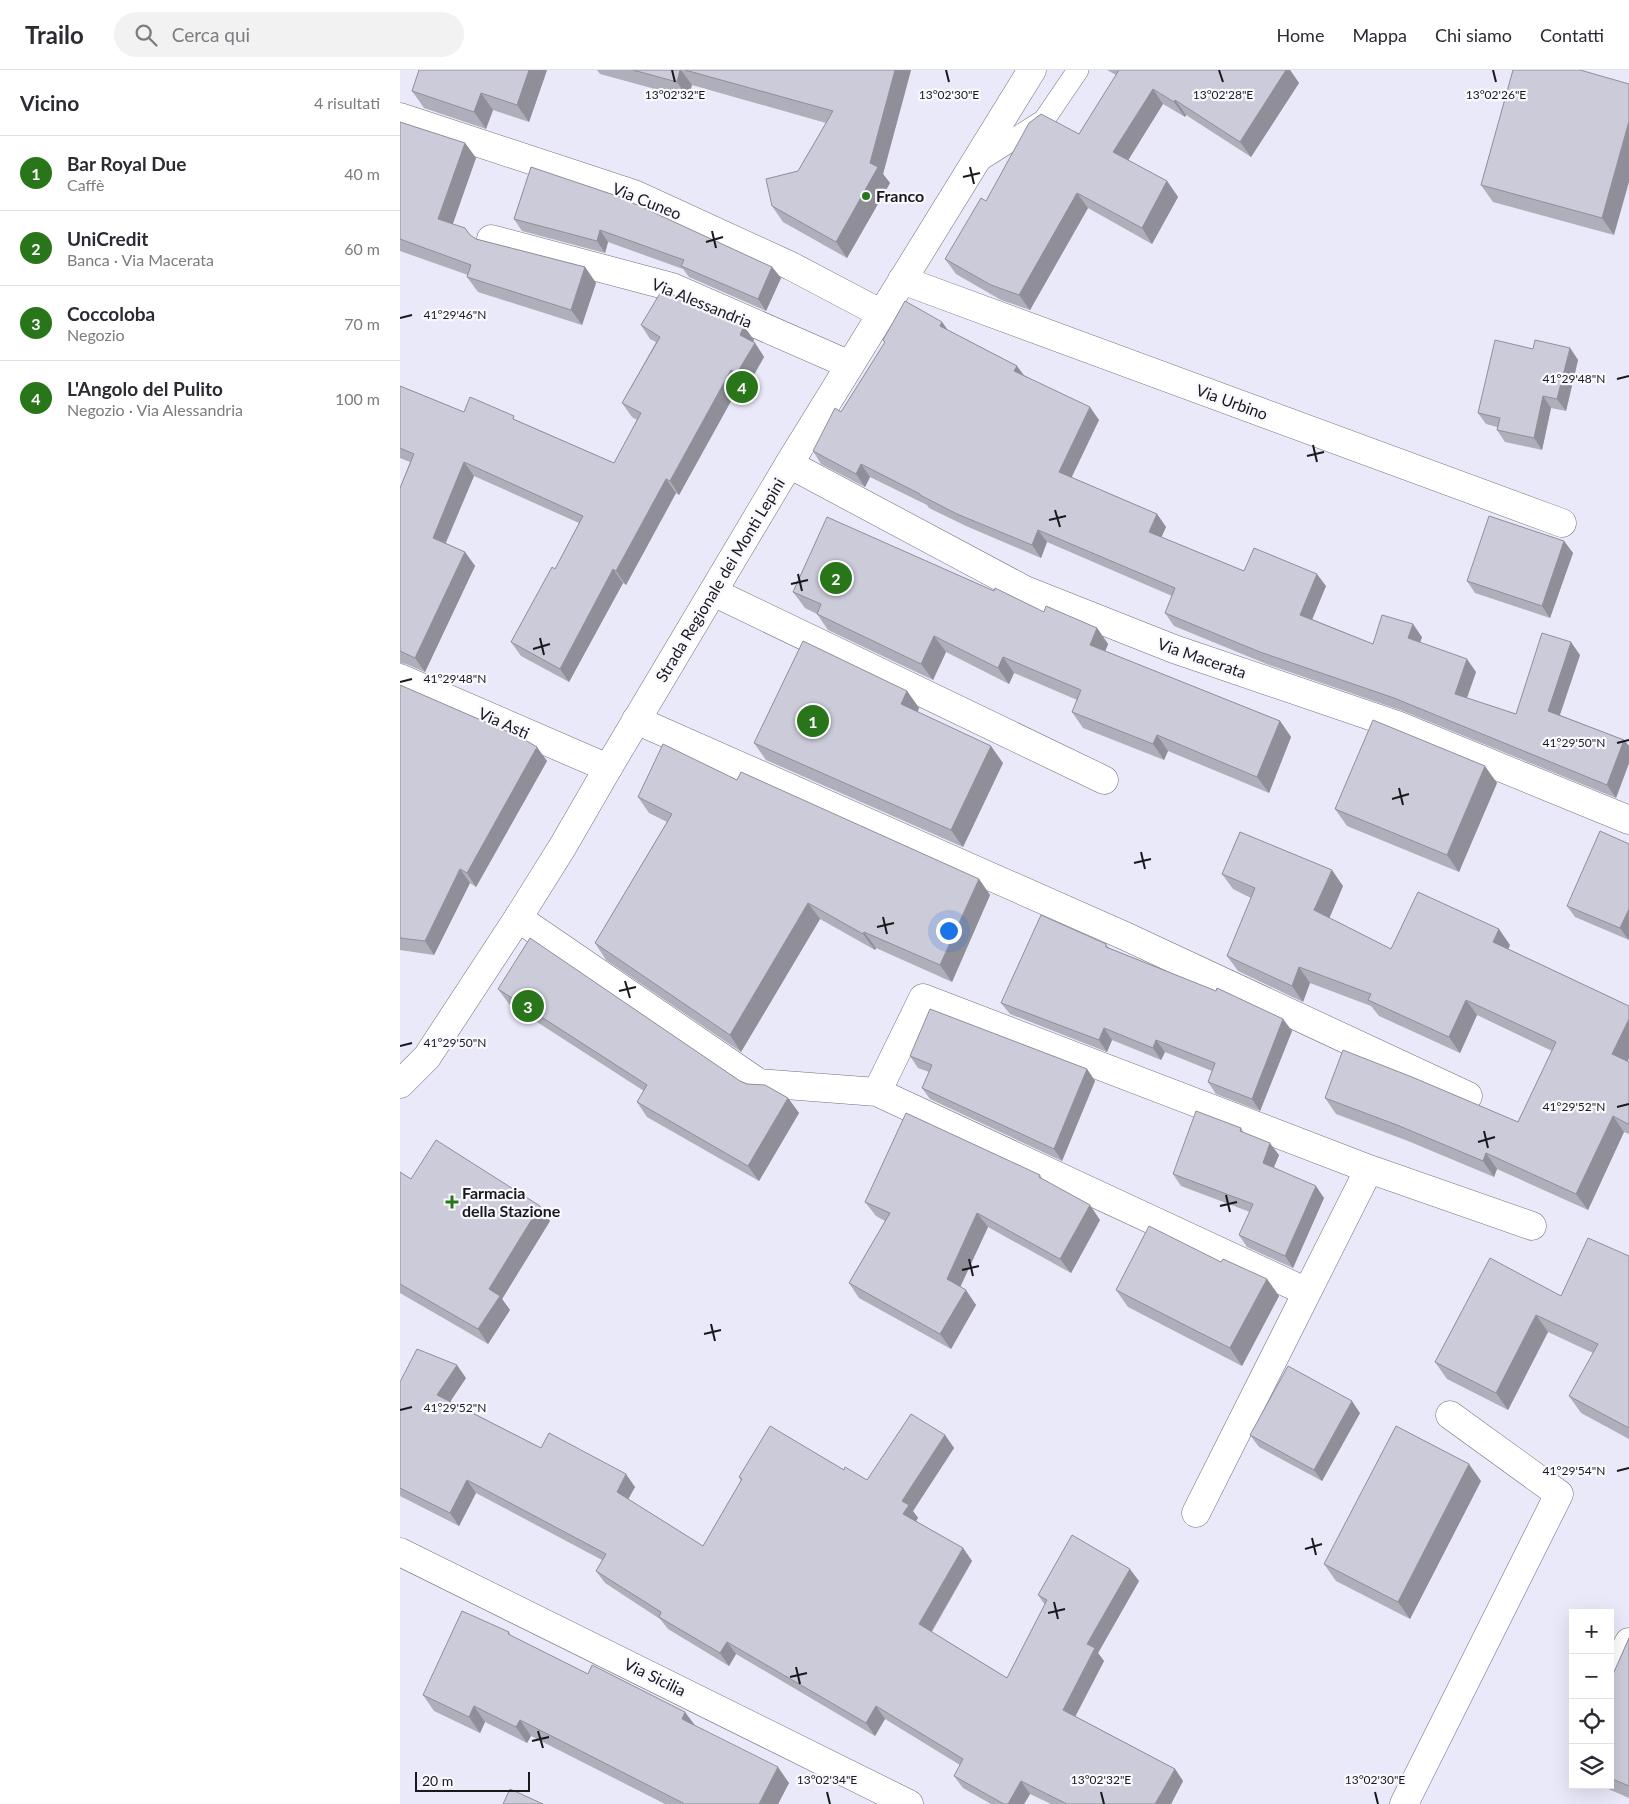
<!DOCTYPE html>
<html lang="it">
<meta charset="utf-8">
<style>
:root{--surface:#fff;--page:#f2f2f3;--text:#2b2b33;--muted:#7c7c81;--line:#e1e1e2;--accent:#29751a}
body{margin:0;font-family:Lato,sans-serif;background:var(--page);color:var(--text)}
.controls{position:absolute;right:15px;bottom:15px;display:grid;overflow:hidden;border-radius:0px;box-shadow:0 5px 20px #0002}
.controls button{width:45px;height:45px;display:grid;place-items:center;padding:0;border:0;border-bottom:1px solid var(--line);background:var(--surface);color:var(--text);font:25px sans-serif}
.scale{position:absolute;left:15px;bottom:12px;width:115px;box-sizing:border-box;padding-left:5px;border:2px solid #18181d;border-top:0;font-size:14px;line-height:18px;white-space:nowrap;color:#18181d;-webkit-text-stroke:4px #f8f8fe;paint-order:stroke}
.you{position:absolute;left:548px;top:860px;width:18px;height:18px;margin:-12px;border:4px solid #fff;border-radius:50%;background:#1a73e8;box-shadow:0 0 0 8px #1a73e833}
.badge{display:grid;place-items:center;width:32px;height:32px;border-radius:50%;background:var(--accent);color:#fff;font-size:16px;font-weight:700}
.pin{position:absolute;translate:-50% -50%;border:2px solid #fff;box-shadow:0 1px 5px #0006}
.list{margin:0;padding:0;list-style:none}
h2{display:flex;justify-content:space-between;align-items:center;height:65px;margin:0;padding:0 20px;font-size:21px}
h2 small{font-size:16px;font-weight:400;color:var(--muted)}
.list li{display:grid;grid-template-columns:32px 1fr auto;gap:15px;align-items:center;box-sizing:border-box;height:75px;padding:0 20px;border-top:1px solid var(--line)}
.list b{display:block;font-size:19px;white-space:nowrap}
.list p{margin:0;font-size:16px;white-space:nowrap;color:var(--muted)}
.list em{font-size:16px;font-style:normal;color:var(--muted)}
.icon{flex:none;width:28px;height:28px;fill:none;stroke:currentColor;stroke-width:2;stroke-linecap:round;stroke-linejoin:round}
.map{position:relative;flex:none;width:1229px;height:1734px;overflow:hidden}
header{display:flex;align-items:center;gap:30px;box-sizing:border-box;height:70px;padding:0 25px;background:var(--surface);border-bottom:1px solid var(--line)}
header strong{font-size:24px}
nav{display:flex;gap:28px;margin-inline-start:auto;font-size:18px}
.search{width:350px;height:45px;background:var(--page);display:flex;align-items:center;gap:12px;box-sizing:border-box;padding:0 18px;border-radius:28px;color:var(--muted);font-size:19px}
main{display:flex}
aside{flex:1;background:var(--surface)}
.map>svg:first-child{display:block}
.lines{fill:none;stroke-linecap:round;stroke-linejoin:round}
.lane-casing{stroke:#71707e;stroke-width:22}
.street-casing{stroke:#71707e;stroke-width:29}
.secondary-casing{stroke:#71707e;stroke-width:29}
.lane{stroke:#fff;stroke-width:21}
.street{stroke:#fff;stroke-width:28}
.secondary{stroke:#fff;stroke-width:28}
.wall{fill:#afafbb}
.shaded-wall{fill:#8f8e99}
.building{fill:#cccbda;stroke:#8f8e99}
.ticks{fill:none;stroke:#18181d;stroke-width:2}
.poi-dot{fill:#29751a;stroke:#f8f8fe;stroke-width:2}
.labels{text-anchor:middle;stroke-width:4.5;stroke-linejoin:round;paint-order:stroke}
.poi-label{font-size:16px;font-weight:bold;fill:#18181d;stroke:#f8f8fe;text-anchor:start}
.street-label{font-size:16px;fill:#18181d;stroke:#f8f8fe}
.ticks-label{font-size:12px;text-anchor:middle;fill:#18181d;stroke:#f8f8fe;stroke-width:4.5;stroke-linejoin:round;paint-order:stroke}
</style>
<header>
<strong>Trailo</strong>
<div class="search"><svg class="icon" aria-label="search" viewBox="0 0 24 24"><circle cx="10" cy="10" r="6"/><path d="M15 15l6 6"/></svg>Cerca qui</div>
<nav><a>Home</a><a>Mappa</a><a>Chi siamo</a><a>Contatti</a></nav>
</header>
<main>
<aside>
<h2>Vicino<small>4 risultati</small></h2>
<ul class="list">
<li><span class="badge">1</span><div><b>Bar Royal Due</b><p>Caffè</p></div><em>40 m</em></li>
<li><span class="badge">2</span><div><b>UniCredit</b><p>Banca · Via Macerata</p></div><em>60 m</em></li>
<li><span class="badge">3</span><div><b>Coccoloba</b><p>Negozio</p></div><em>70 m</em></li>
<li><span class="badge">4</span><div><b>L'Angolo del Pulito</b><p>Negozio · Via Alessandria</p></div><em>100 m</em></li>
</ul>
</aside>
<div class="map">
<svg width="1229" height="1734" viewBox="0 0 1229 1734">
<rect width="100%" height="100%" fill="#eae9f9"/>
<g class="lines">
<defs>
<path id="lane" d="M 576,93 L 644,50 L 678,0"/>
<path id="street" d="M 0,47 L 234,124 L 391,196 L 482,244
M 91,169 L 272,217 L 450,295
M 502,210 L 1162,453
M 389,394 L 625,520 L 774,579 L 997,655 L 1229,750
M 313,522 L 704,710
M 0,608 L 208,698
M 236,650 L 725,866 L 1068,1026
M 118,848 L 359,1013 L 477,1022 L 523,928 L 969,1099 L 1132,1156
M 477,1022 L 907,1222
M 796,1443 L 969,1099
M 0,1482 L 509,1734
M 1210,1607 L 1229,1572
M 1004,1734 L 1159,1424 L 1050,1345"/>
<path id="secondary" d="M 0,1014 L 27,987 L 118,848 L 163,776 L 208,698 L 389,394 L 632,0"/>
</defs>
<use href="#lane" class="lane-casing"/>
<use href="#street" class="street-casing"/>
<use href="#secondary" class="secondary-casing"/>
<use href="#lane" class="lane"/>
<use href="#street" class="street"/>
<use href="#secondary" class="secondary"/>
</g>
<path class="wall" d="M 147,0 L 129,52 L 93,40 L 86,59 L 24,38 L 12,21 Z
M 197,0 L 511,0 L 483,104 L 490,113 L 447,188 L 383,152 L 372,136 L 398,101 L 426,53 L 292,15 L 288,28 L 200,4 Z
M 707,0 L 890,0 L 899,13 L 851,87 L 786,45 L 785,47 L 763,34 L 728,90 L 767,111 L 778,127 L 752,174 L 688,138 L 630,240 L 601,230 L 556,204 L 545,189 L 586,131 L 679,64 L 716,5 Z
M 1113,0 L 1214,165 L 1093,132 L 1081,115 Z
M 0,52 L 65,73 L 76,88 L 52,154 L 76,169 L 185,197 L 196,213 L 182,255 L 78,222 L 67,207 L 68,205 L 0,181 Z
M 131,97 L 372,197 L 381,208 L 366,241 L 289,207 L 283,199 L 208,172 L 205,183 L 122,161 L 114,149 Z
M 542,252 L 548,260 L 617,296 L 624,305 L 699,350 L 671,407 L 757,444 L 766,457 L 761,467 L 844,501 L 926,516 L 912,549 L 973,574 L 1022,567 L 1020,573 L 1076,602 L 1067,628 L 1116,644 L 1180,585 L 1160,645 L 1224,670 L 1229,676 L 1229,693 L 1216,728 L 1003,641 L 869,595 L 774,556 L 765,543 L 772,526 L 647,472 L 641,488 L 566,456 L 529,438 L 527,435 L 470,407 L 465,417 L 421,394 L 413,381 L 441,342 L 485,273 L 483,270 Z
M 241,255 L 354,270 L 353,272 L 355,273 L 364,287 L 347,317 L 341,313 L 279,425 L 276,423 L 226,515 L 223,513 L 169,612 L 121,586 L 111,572 L 155,499 L 179,453 L 74,406 L 46,473 L 65,482 L 75,496 L 25,602 L 6,594 L 0,593 L 0,418 L 10,392 L 0,388 L 0,316 L 64,342 L 118,351 L 214,393 L 237,350 L 232,347 L 222,333 L 256,272 L 250,269 Z
M 1170,278 L 1178,290 L 1166,341 L 1151,338 L 1142,380 L 1105,372 L 1097,360 L 1097,357 L 1086,354 L 1078,343 L 1133,279 Z
M 1164,471 L 1173,483 L 1150,548 L 1075,523 L 1067,511 Z
M 594,521 L 644,542 L 697,558 L 708,574 L 705,582 L 880,651 L 891,667 L 869,723 L 768,681 L 764,690 L 683,658 L 672,642 L 677,630 L 614,603 L 609,614 L 546,582 L 533,610 L 428,560 L 417,544 L 405,538 L 393,522 Z
M 0,615 L 147,691 L 76,817 L 70,813 L 34,885 L 0,880 Z
M 507,621 L 519,638 L 518,642 L 603,693 L 563,777 L 366,690 L 354,673 Z
M 337,710 L 579,809 L 590,825 L 552,912 L 476,878 L 475,880 L 420,849 L 341,982 L 206,890 L 195,873 L 267,752 L 249,743 L 238,727 Z
M 1097,713 L 1059,802 L 947,756 L 935,739 Z
M 1229,774 L 1229,870 L 1175,847 L 1167,836 Z
M 822,804 L 943,816 L 929,848 L 991,879 L 1110,875 L 1108,879 L 1229,936 L 1229,988 L 1228,991 L 1229,992 L 1229,1064 L 1224,1062 L 1188,1140 L 1097,1099 L 1094,1107 L 1008,1071 L 936,1044 L 925,1028 L 1118,1052 L 1152,981 L 1077,945 L 1060,983 L 979,946 L 971,936 L 910,913 L 903,932 L 838,901 L 827,886 L 851,828 L 833,819 Z
M 706,874 L 709,878 L 883,949 L 892,961 L 860,1041 L 816,1024 L 808,1012 L 812,1001 L 765,982 L 761,990 L 712,970 L 707,982 L 610,944 L 601,933 Z
M 98,919 L 340,1011 L 388,1028 L 399,1043 L 359,1111 L 247,1047 L 237,1032 L 244,1021 L 109,934 Z
M 510,986 L 687,999 L 695,1011 L 662,1091 L 530,1029 L 522,1018 L 529,1002 L 518,998 Z
M 841,1058 L 844,1063 L 879,1085 L 874,1097 L 924,1128 L 893,1198 L 847,1177 L 839,1165 L 850,1142 L 781,1116 L 773,1104 Z
M 0,1102 L 11,1109 L 150,1151 L 102,1229 L 110,1240 L 88,1274 L 0,1223 Z
M 640,1105 L 643,1110 L 700,1150 L 671,1203 L 588,1157 L 560,1217 L 576,1235 L 551,1279 L 459,1228 L 449,1213 L 485,1151 L 476,1146 L 465,1132 Z
M 1229,1186 L 1229,1369 L 1181,1343 L 1169,1326 L 1193,1283 L 1148,1262 L 1108,1340 L 1047,1309 L 1035,1292 L 1161,1226 Z
M 867,1209 L 879,1226 L 842,1296 L 728,1237 L 716,1220 Z
M 66,1308 L 50,1331 L 141,1378 L 235,1417 L 228,1429 L 303,1476 L 341,1411 L 339,1407 L 444,1400 L 467,1410 L 545,1365 L 554,1378 L 513,1441 L 518,1448 L 516,1451 L 563,1478 L 572,1491 L 532,1562 L 607,1608 L 645,1535 L 638,1525 L 739,1511 L 698,1583 L 704,1591 L 675,1646 L 775,1699 L 783,1711 L 771,1734 L 651,1734 L 630,1724 L 624,1734 L 591,1734 L 563,1718 L 554,1706 L 560,1695 L 485,1649 L 475,1666 L 336,1584 L 329,1596 L 268,1559 L 260,1549 L 205,1513 L 196,1501 L 202,1490 L 76,1423 L 59,1456 L 0,1426 L 0,1312 Z
M 960,1343 L 922,1411 L 859,1377 L 850,1365 Z
M 1081,1411 L 1010,1549 L 936,1511 L 924,1494 Z
M 109,1562 L 111,1566 L 188,1604 L 294,1655 L 389,1713 L 378,1734 L 265,1734 L 131,1666 L 127,1673 L 85,1652 L 80,1663 L 34,1641 L 23,1625 Z
M 1229,1568 L 1229,1728 L 1199,1715 L 1210,1715 L 1210,1611 Z"/>
<path class="shaded-wall" d="M 129,0 L 147,0 L 129,52 L 117,35 Z
M 280,0 L 281,0 L 292,15 L 288,28 L 277,12 Z
M 495,0 L 511,0 L 483,104 L 490,113 L 447,188 L 436,172 L 470,93 Z
M 886,0 L 890,0 L 899,13 L 851,87 L 840,72 Z
M 753,19 L 763,34 L 724,97 L 713,82 Z
M 81,23 L 93,40 L 86,59 L 74,42 Z
M 775,30 L 786,45 L 785,47 L 774,32 Z
M 1229,51 L 1229,112 L 1214,165 L 1202,148 Z
M 65,73 L 76,88 L 49,165 L 38,149 Z
M 767,111 L 778,127 L 752,174 L 742,158 Z
M 677,123 L 688,138 L 630,240 L 619,225 Z
M 200,160 L 208,172 L 205,183 L 197,171 Z
M 185,197 L 196,213 L 182,255 L 171,240 Z
M 372,197 L 381,208 L 366,241 L 358,229 Z
M 542,252 L 551,265 L 540,256 Z
M 344,256 L 354,270 L 350,279 L 340,265 Z
M 355,273 L 364,287 L 347,317 L 337,303 Z
M 1170,278 L 1178,290 L 1166,341 L 1157,329 Z
M 617,296 L 626,309 L 614,301 Z
M 331,300 L 341,313 L 279,425 L 270,411 Z
M 1143,326 L 1151,338 L 1142,380 L 1134,368 Z
M 690,337 L 699,350 L 668,415 L 659,402 Z
M 64,392 L 74,406 L 42,481 L 33,468 Z
M 461,394 L 470,407 L 465,417 L 456,404 Z
M 266,409 L 276,423 L 226,515 L 216,501 Z
M 757,444 L 766,457 L 758,475 L 749,462 Z
M 638,460 L 647,472 L 641,488 L 632,475 Z
M 1164,471 L 1173,483 L 1150,548 L 1142,536 Z
M 65,482 L 75,496 L 25,602 L 15,588 Z
M 213,499 L 223,513 L 169,612 L 160,599 Z
M 917,504 L 926,516 L 909,557 L 900,545 Z
M 1013,554 L 1022,567 L 1017,581 L 1008,568 Z
M 697,558 L 708,574 L 701,591 L 690,575 Z
M 534,566 L 546,582 L 533,610 L 521,594 Z
M 1171,572 L 1180,585 L 1157,653 L 1148,641 Z
M 603,587 L 614,603 L 609,614 L 598,598 Z
M 1067,589 L 1076,602 L 1064,636 L 1055,624 Z
M 507,621 L 519,638 L 513,651 L 501,634 Z
M 880,651 L 891,667 L 869,723 L 857,707 Z
M 757,665 L 768,681 L 764,690 L 753,674 Z
M 1224,670 L 1229,676 L 1229,693 L 1216,728 L 1207,715 Z
M 591,676 L 603,693 L 563,777 L 551,760 Z
M 137,677 L 147,691 L 76,817 L 67,803 Z
M 1085,696 L 1097,713 L 1059,802 L 1047,785 Z
M 60,799 L 70,813 L 34,885 L 25,871 Z
M 932,800 L 943,816 L 926,856 L 914,840 Z
M 579,809 L 590,825 L 552,912 L 540,895 Z
M 408,833 L 420,849 L 341,982 L 330,965 Z
M 1229,839 L 1229,870 L 1220,858 Z
M 1099,859 L 1110,875 L 1104,888 L 1093,872 Z
M 464,862 L 476,878 L 475,880 L 463,864 Z
M 899,897 L 910,913 L 903,932 L 892,916 Z
M 1066,930 L 1077,945 L 1060,983 L 1049,967 Z
M 883,949 L 892,961 L 860,1041 L 852,1029 Z
M 1229,949 L 1229,988 L 1224,1000 L 1212,984 Z
M 704,958 L 712,970 L 707,982 L 699,970 Z
M 756,970 L 765,982 L 761,990 L 753,978 Z
M 687,999 L 695,1011 L 662,1091 L 654,1079 Z
M 388,1028 L 399,1043 L 359,1111 L 348,1096 Z
M 1213,1046 L 1224,1062 L 1188,1140 L 1176,1124 Z
M 870,1073 L 879,1085 L 871,1104 L 863,1093 Z
M 1086,1083 L 1097,1099 L 1094,1107 L 1083,1091 Z
M 916,1116 L 924,1128 L 893,1198 L 885,1186 Z
M 690,1135 L 700,1150 L 671,1203 L 660,1189 Z
M 140,1136 L 150,1151 L 102,1229 L 110,1240 L 88,1274 L 78,1259 L 89,1219 Z
M 577,1143 L 588,1157 L 557,1224 L 547,1209 Z
M 867,1209 L 879,1226 L 842,1296 L 830,1278 Z
M 566,1220 L 576,1235 L 551,1279 L 540,1264 Z
M 1136,1245 L 1148,1262 L 1108,1340 L 1096,1323 Z
M 57,1295 L 66,1308 L 46,1338 L 37,1325 Z
M 952,1331 L 960,1343 L 922,1411 L 914,1400 Z
M 545,1365 L 554,1378 L 513,1441 L 518,1448 L 512,1457 L 503,1444 L 502,1431 Z
M 1069,1394 L 1081,1411 L 1010,1549 L 998,1532 Z
M 226,1404 L 235,1417 L 225,1435 L 217,1422 Z
M 67,1410 L 76,1423 L 59,1456 L 50,1443 Z
M 563,1478 L 572,1491 L 528,1567 L 519,1554 Z
M 730,1499 L 739,1511 L 698,1583 L 704,1591 L 672,1653 L 663,1640 L 687,1574 Z
M 327,1572 L 336,1584 L 329,1596 L 320,1583 Z
M 74,1636 L 85,1652 L 80,1663 L 69,1647 Z
M 476,1636 L 485,1649 L 475,1666 L 466,1653 Z
M 285,1642 L 297,1658 L 282,1649 Z
M 120,1650 L 131,1666 L 127,1673 L 116,1657 Z
M 378,1697 L 389,1713 L 378,1734 L 359,1734 Z
M 775,1699 L 783,1711 L 771,1734 L 755,1734 Z
M 621,1711 L 630,1724 L 624,1734 L 608,1734 Z"/>
<path class="building" d="M 19,0 L 129,0 L 117,35 L 81,23 L 74,42 L 12,21 Z
M 233,0 L 280,0 L 277,12 Z
M 285,0 L 495,0 L 470,93 L 478,97 L 436,172 L 372,136 L 366,109 L 398,101 L 433,41 Z
M 719,0 L 886,0 L 840,72 L 775,30 L 774,32 L 753,19 L 713,82 L 767,111 L 742,158 L 677,123 L 619,225 L 591,215 L 545,189 L 581,128 L 586,131 L 629,53 L 641,44 L 679,64 Z
M 1113,0 L 1180,0 L 1229,14 L 1229,51 L 1202,148 L 1081,115 Z
M 0,52 L 65,73 L 38,149 L 65,158 L 70,165 L 76,169 L 185,197 L 171,240 L 67,207 L 71,195 L 0,169 Z
M 131,97 L 220,127 L 372,197 L 358,229 L 281,196 L 284,190 L 200,160 L 197,171 L 114,149 Z
M 262,220 L 344,256 L 340,265 L 355,273 L 337,303 L 331,300 L 270,411 L 266,409 L 216,501 L 213,499 L 160,599 L 111,572 L 152,497 L 155,499 L 183,446 L 64,392 L 33,468 L 65,482 L 15,588 L 0,581 L 0,418 L 14,384 L 0,378 L 0,316 L 64,342 L 70,327 L 114,346 L 113,349 L 214,393 L 241,343 L 222,333 L 260,267 L 241,255 Z
M 505,231 L 542,252 L 540,256 L 617,296 L 614,301 L 690,337 L 659,402 L 757,444 L 749,462 L 844,501 L 854,478 L 917,504 L 900,545 L 973,574 L 982,545 L 1013,554 L 1008,568 L 1067,589 L 1055,624 L 1116,644 L 1142,563 L 1171,572 L 1148,641 L 1224,670 L 1207,715 L 994,628 L 860,582 L 765,543 L 775,518 L 638,460 L 632,475 L 557,444 L 520,425 L 520,424 L 461,394 L 456,404 L 413,381 L 435,338 L 441,342 L 485,272 L 483,270 Z
M 1095,270 L 1133,279 L 1135,270 L 1170,278 L 1157,329 L 1143,326 L 1134,368 L 1097,360 L 1100,348 L 1078,343 Z
M 1089,446 L 1164,471 L 1142,536 L 1067,511 Z
M 427,447 L 594,521 L 595,518 L 644,542 L 646,536 L 697,558 L 690,575 L 880,651 L 857,707 L 757,665 L 753,674 L 672,642 L 681,620 L 603,587 L 598,598 L 534,566 L 521,594 L 417,544 L 421,534 L 393,522 Z
M 403,571 L 507,621 L 501,634 L 591,676 L 551,760 L 354,673 Z
M 0,615 L 120,667 L 137,677 L 67,803 L 60,799 L 25,871 L 0,868 Z
M 973,650 L 1085,696 L 1047,785 L 935,739 Z
M 263,674 L 337,710 L 341,702 L 579,809 L 540,895 L 464,862 L 463,864 L 408,833 L 330,965 L 195,873 L 272,744 L 238,727 Z
M 1200,761 L 1229,774 L 1229,839 L 1220,858 L 1167,836 Z
M 840,762 L 932,800 L 914,840 L 991,879 L 1018,822 L 1099,859 L 1093,872 L 1229,936 L 1229,949 L 1212,984 L 1229,992 L 1229,1052 L 1228,1054 L 1213,1046 L 1176,1124 L 1086,1083 L 1083,1091 L 997,1055 L 925,1028 L 943,980 L 1012,1007 L 1118,1052 L 1156,972 L 1066,930 L 1049,967 L 968,930 L 971,924 L 899,897 L 892,916 L 827,886 L 855,818 L 822,804 Z
M 641,845 L 706,874 L 706,877 L 816,921 L 817,918 L 883,949 L 852,1029 L 808,1012 L 815,993 L 756,970 L 753,978 L 704,958 L 699,970 L 601,933 Z
M 130,868 L 340,1011 L 347,1014 L 365,1015 L 388,1028 L 348,1096 L 237,1032 L 247,1015 L 98,919 Z
M 530,939 L 687,999 L 654,1079 L 522,1018 L 532,995 L 510,986 Z
M 796,1041 L 841,1058 L 840,1061 L 870,1073 L 863,1093 L 916,1116 L 885,1186 L 839,1165 L 853,1134 L 773,1104 Z
M 506,1043 L 640,1105 L 639,1107 L 690,1135 L 660,1189 L 577,1143 L 547,1209 L 566,1220 L 540,1264 L 449,1213 L 490,1143 L 465,1132 Z
M 36,1070 L 140,1136 L 89,1219 L 100,1226 L 78,1259 L 0,1214 L 0,1102 L 11,1109 Z
M 749,1156 L 821,1192 L 823,1189 L 867,1209 L 830,1278 L 716,1220 Z
M 1188,1168 L 1229,1186 L 1229,1358 L 1169,1326 L 1198,1274 L 1136,1245 L 1096,1323 L 1035,1292 L 1090,1188 L 1161,1226 Z
M 17,1279 L 57,1295 L 37,1325 L 141,1378 L 149,1363 L 226,1404 L 217,1422 L 303,1476 L 342,1409 L 339,1407 L 370,1356 L 444,1400 L 445,1397 L 467,1410 L 511,1344 L 545,1365 L 502,1431 L 509,1435 L 503,1444 L 563,1478 L 519,1554 L 607,1608 L 647,1530 L 638,1525 L 672,1465 L 730,1499 L 687,1574 L 695,1578 L 663,1640 L 775,1699 L 755,1734 L 667,1734 L 621,1711 L 608,1734 L 604,1734 L 554,1706 L 563,1689 L 476,1636 L 466,1653 L 327,1572 L 320,1583 L 259,1547 L 261,1542 L 196,1501 L 206,1484 L 67,1410 L 50,1443 L 0,1418 L 0,1312 Z
M 888,1296 L 952,1331 L 914,1400 L 850,1365 Z
M 996,1356 L 1069,1394 L 998,1532 L 924,1494 Z
M 62,1541 L 109,1562 L 108,1564 L 188,1604 L 192,1595 L 285,1642 L 282,1649 L 378,1697 L 359,1734 L 283,1734 L 283,1733 L 120,1650 L 116,1657 L 74,1636 L 69,1647 L 23,1625 Z
M 1229,1568 L 1229,1716 L 1210,1708 L 1210,1611 Z
M 110,1719 L 143,1734 L 103,1734 Z"/>
<path class="ticks" d="M 272,0 L 275,12M 546,0 L 549,12M 819,0 L 823,12M 1093,0 L 1096,12M 570,97 L 574,114M 563,107 L 580,103M 312,161 L 316,178M 306,172 L 323,167M 0,248 L 12,245M 1217,309 L 1229,306M 913,375 L 917,392M 907,386 L 924,382M 655,440 L 660,457M 649,450 L 666,446M 398,504 L 402,521M 391,514 L 408,510M 140,568 L 144,585M 133,579 L 150,574M 0,612 L 12,609M 1217,673 L 1229,670M 999,718 L 1003,735M 992,729 L 1009,724M 741,782 L 745,799M 734,793 L 751,789M 483,847 L 487,864M 477,857 L 494,853M 225,911 L 230,928M 219,921 L 236,917M 0,976 L 12,973M 1217,1037 L 1229,1034M 1084,1061 L 1088,1078M 1078,1072 L 1095,1067M 826,1125 L 830,1142M 820,1136 L 837,1132M 569,1189 L 573,1206M 562,1200 L 579,1196M 311,1254 L 315,1271M 304,1264 L 321,1260M 0,1340 L 12,1337M 1217,1401 L 1229,1398M 912,1468 L 916,1485M 905,1479 L 922,1474M 654,1532 L 658,1549M 648,1543 L 665,1539M 396,1597 L 400,1614M 390,1607 L 407,1603M 138,1661 L 143,1678M 132,1671 L 149,1667M 427,1722 L 430,1734M 701,1722 L 704,1734M 975,1722 L 978,1734"/>
<g class="poi-dot">
<circle cx="466" cy="126" r="5"/>
<path d="M49.5 1124.5h5v5h5v5h-5v5h-5v-5h-5v-5h5z"/>
</g>
<g class="labels">
<g class="poi-label">
<text x="476" y="132">Franco</text>
<text x="62" y="1129">Farmacia<tspan x="62" dy="18">della Stazione</tspan></text>
</g>
<g class="street-label">
<text transform="translate(247 131) rotate(22)" y="6">Via Cuneo</text>
<text transform="translate(302 233) rotate(22)" y="6">Via Alessandria</text>
<text transform="translate(832 332) rotate(20)" y="6">Via Urbino</text>
<text transform="translate(320 510) rotate(-59)" y="6">Strada Regionale dei Monti Lepini</text>
<text transform="translate(802 588) rotate(19)" y="6">Via Macerata</text>
<text transform="translate(104 653) rotate(24)" y="6">Via Asti</text>
<text transform="translate(255 1607) rotate(26)" y="6">Via Sicilia</text>
</g>
</g>
<g class="ticks-label">
<text x="275" y="29">13°02'32"E</text>
<text x="549" y="29">13°02'30"E</text>
<text x="823" y="29">13°02'28"E</text>
<text x="1096" y="29">13°02'26"E</text>
<text x="55" y="249">41°29'46"N</text>
<text x="1174" y="313">41°29'48"N</text>
<text x="55" y="613">41°29'48"N</text>
<text x="1174" y="677">41°29'50"N</text>
<text x="55" y="977">41°29'50"N</text>
<text x="1174" y="1041">41°29'52"N</text>
<text x="55" y="1342">41°29'52"N</text>
<text x="1174" y="1405">41°29'54"N</text>
<text x="427" y="1714">13°02'34"E</text>
<text x="701" y="1714">13°02'32"E</text>
<text x="975" y="1714">13°02'30"E</text>
</g>
</svg>
<div class="controls">
<button>+</button>
<button>−</button>
<button><svg class="icon" aria-label="locate" viewBox="0 0 24 24"><circle cx="12" cy="12" r="6"/><path d="M12 2v4M12 18v4M2 12h4M18 12h4"/></svg></button>
<button><svg class="icon" aria-label="layers" viewBox="0 0 24 24"><path d="M12 4l9 5-9 5-9-5zM3 14l9 5 9-5"/></svg></button>
</div>
<div class="scale">20 m</div>
<div class="you"></div>
<div class="pin badge" style="left:413px;top:651px">1</div>
<div class="pin badge" style="left:436px;top:508px">2</div>
<div class="pin badge" style="left:128px;top:936px">3</div>
<div class="pin badge" style="left:342px;top:317px">4</div>
</div>
</main>
